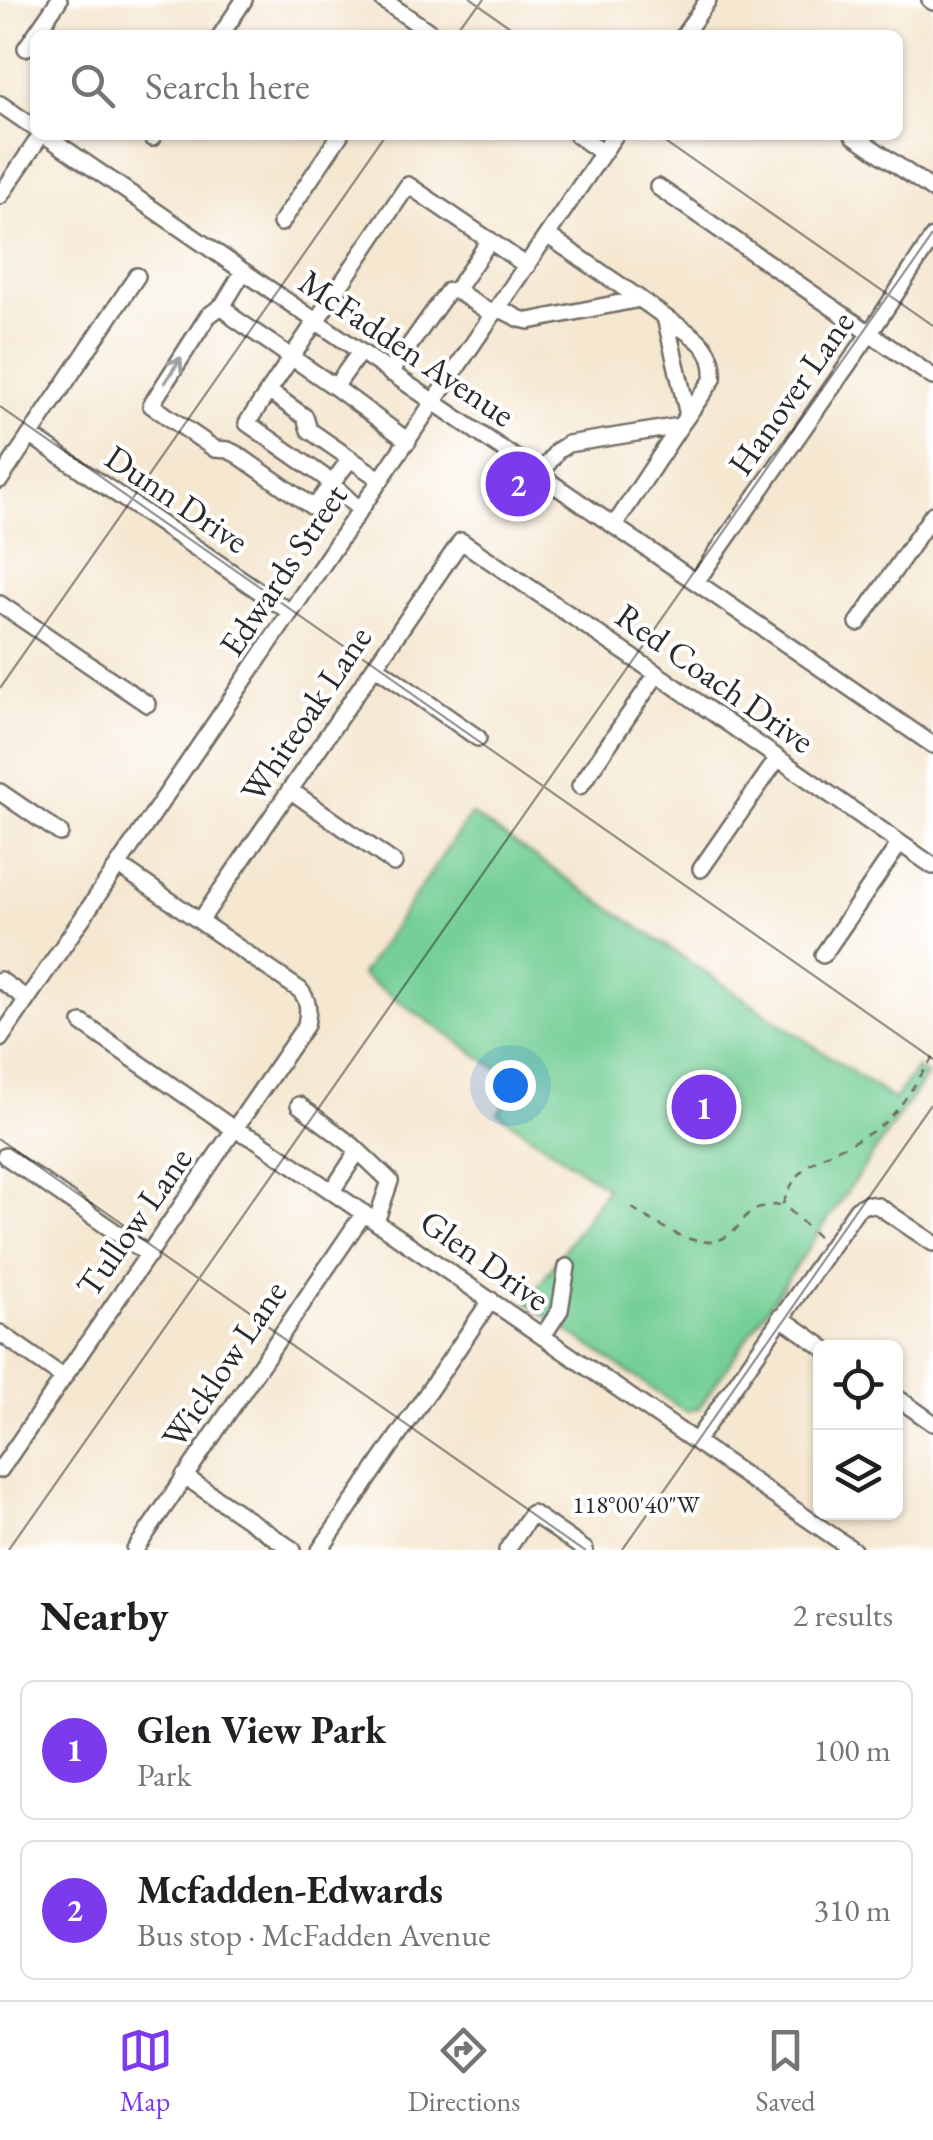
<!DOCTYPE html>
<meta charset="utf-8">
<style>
:root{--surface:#fff;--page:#f2f2f2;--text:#202124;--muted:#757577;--line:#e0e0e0;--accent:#7c3aed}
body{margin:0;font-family:"EB Garamond",serif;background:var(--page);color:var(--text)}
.controls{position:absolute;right:30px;bottom:30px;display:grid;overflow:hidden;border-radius:15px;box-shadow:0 2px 8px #0004}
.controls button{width:90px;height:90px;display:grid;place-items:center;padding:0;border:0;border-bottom:2px solid var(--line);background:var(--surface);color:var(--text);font:50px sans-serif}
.you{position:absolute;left:510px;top:1085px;width:35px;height:35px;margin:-25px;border:8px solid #fff;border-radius:50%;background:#1a73e8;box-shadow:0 0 0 15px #1a73e833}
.badge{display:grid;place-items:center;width:65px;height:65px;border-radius:50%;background:var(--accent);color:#fff;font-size:32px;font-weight:700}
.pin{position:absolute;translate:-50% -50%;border:5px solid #fff;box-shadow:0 2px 10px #0006}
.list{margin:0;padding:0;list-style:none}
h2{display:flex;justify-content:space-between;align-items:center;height:130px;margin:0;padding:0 40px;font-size:42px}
h2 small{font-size:32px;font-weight:400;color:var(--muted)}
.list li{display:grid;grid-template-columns:65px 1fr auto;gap:30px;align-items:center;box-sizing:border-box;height:140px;margin:0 20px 20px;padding:0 20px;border:2px solid var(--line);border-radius:15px}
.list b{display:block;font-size:38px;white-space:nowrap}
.list p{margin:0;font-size:32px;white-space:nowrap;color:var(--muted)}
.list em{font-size:32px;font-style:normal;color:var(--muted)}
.icon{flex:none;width:55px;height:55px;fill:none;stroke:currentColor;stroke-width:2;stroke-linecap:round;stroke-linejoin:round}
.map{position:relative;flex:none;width:933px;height:1550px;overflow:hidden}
.search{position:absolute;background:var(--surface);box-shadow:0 2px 8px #0004;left:30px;right:30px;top:30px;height:110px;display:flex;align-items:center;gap:25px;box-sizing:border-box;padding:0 35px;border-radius:15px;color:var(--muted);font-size:38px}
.sheet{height:450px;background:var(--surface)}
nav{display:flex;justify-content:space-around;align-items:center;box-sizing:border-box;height:140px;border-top:2px solid var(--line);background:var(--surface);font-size:28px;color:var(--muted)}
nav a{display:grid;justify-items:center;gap:5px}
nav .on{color:var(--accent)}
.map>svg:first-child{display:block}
.green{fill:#75cf96;stroke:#507d60;stroke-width:2.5}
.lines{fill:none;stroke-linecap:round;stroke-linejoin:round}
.minor-casing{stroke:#726d65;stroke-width:20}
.path{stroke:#726d65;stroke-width:2.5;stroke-dasharray:8 8;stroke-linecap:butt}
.minor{stroke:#fff;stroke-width:15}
.oneway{stroke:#a0a0a0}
.ticks{fill:none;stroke:#2b2b2b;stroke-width:2.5;stroke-opacity:0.45}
.labels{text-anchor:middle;stroke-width:8;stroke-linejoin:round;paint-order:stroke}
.street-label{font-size:35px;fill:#2b2b2b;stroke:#fff}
.ticks-label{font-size:25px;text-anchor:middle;fill:#2b2b2b;stroke:#fff;stroke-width:8;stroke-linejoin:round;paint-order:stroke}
</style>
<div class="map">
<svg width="933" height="1550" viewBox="0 0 933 1550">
<rect width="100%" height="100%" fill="#fff"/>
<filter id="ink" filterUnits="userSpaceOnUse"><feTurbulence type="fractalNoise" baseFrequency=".01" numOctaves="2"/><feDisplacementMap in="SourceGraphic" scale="20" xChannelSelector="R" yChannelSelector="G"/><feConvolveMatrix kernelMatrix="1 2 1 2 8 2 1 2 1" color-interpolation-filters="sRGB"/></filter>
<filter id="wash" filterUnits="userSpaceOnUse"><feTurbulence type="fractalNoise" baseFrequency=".0048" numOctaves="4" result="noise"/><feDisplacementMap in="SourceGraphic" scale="40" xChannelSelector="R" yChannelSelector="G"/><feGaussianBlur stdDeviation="2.25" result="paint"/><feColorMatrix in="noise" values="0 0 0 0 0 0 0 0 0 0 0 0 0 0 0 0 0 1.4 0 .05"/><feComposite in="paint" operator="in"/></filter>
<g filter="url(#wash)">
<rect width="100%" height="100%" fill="#f5e7d0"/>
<path class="green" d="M 471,814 L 894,1100 L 916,1069 L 927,1075 L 699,1408 L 686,1412 L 527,1303 L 607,1188 L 498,1113 L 518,1083 L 361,975 Z"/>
</g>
<g filter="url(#ink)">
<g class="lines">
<defs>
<path id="minor" d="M 383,0 L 434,35
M 930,0 L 933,2
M 221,35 L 244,0
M 684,35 L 708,0
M 26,48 L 59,0
M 0,104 L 35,128
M 45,135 L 933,745
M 577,135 L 603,153
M 853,135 L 933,190
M 152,138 L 153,135
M 658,187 L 933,377
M 0,196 L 41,135
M 281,223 L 340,135
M 547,235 L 640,299
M 243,272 L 223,305 L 208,316 L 151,405 L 215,449 L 228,450 L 238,455 L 314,508 L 350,459
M 456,290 L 490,240
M 223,305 L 234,318 L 335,387
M 498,308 L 520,319 L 529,321 L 640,299 L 665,317 L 688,415 L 680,426 L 568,444 L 557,451 L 540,475
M 665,317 C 690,335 716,344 713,379 L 688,415
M 360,352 L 335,387 L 408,441
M 390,373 L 448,291 L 456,290 L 493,315
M 270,392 L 305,417 L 309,430 L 381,480
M 30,435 L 290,612
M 0,480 L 137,276
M 360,510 L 323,476 L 247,423 L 408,185 L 527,266
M 614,526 L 680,426
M 696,582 L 870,333 L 933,237
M 0,604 L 147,704
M 858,623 L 933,514
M 375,666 L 478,738
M 580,786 L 657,674
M 290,790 L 394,863
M 0,792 L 60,833
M 701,869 L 778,758
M 200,921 L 461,541 L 657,674 L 933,866
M 823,955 L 900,843
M 0,980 L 27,999
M 82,1023 L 235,1130 L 257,1140 L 853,1550
M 0,1039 L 615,135
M 299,1105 L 353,1146 L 390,1181 L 376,1222
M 5,1156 L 149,1255
M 332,1191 L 358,1151
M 780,1317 L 824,1348
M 0,1333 L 63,1377
M 543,1336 L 560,1310 L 567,1267
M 896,1397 L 933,1423
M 696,1441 L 857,1209 L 866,1204 L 878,1206 L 933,1243
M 0,1470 L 306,1025 C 309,1010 309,1001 300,990 L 118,865
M 184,1476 L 293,1550
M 135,1550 L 364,1213
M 320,1550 L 491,1300
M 507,1550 L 532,1513 L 585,1550"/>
</defs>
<use href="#minor" class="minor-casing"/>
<path class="path" d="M 632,1208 C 660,1225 704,1259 734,1231 C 740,1225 744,1217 751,1212 C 759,1207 772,1206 782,1204
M 818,1237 L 783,1204 C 801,1151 841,1154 879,1127 C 902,1110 916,1080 933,1058"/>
<use href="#minor" class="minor"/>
</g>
<defs><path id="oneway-shaft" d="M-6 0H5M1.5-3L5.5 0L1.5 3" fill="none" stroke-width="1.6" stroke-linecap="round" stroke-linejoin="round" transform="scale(2.5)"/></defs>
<use class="oneway" href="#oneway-shaft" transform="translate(173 370) rotate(-57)"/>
</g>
<path class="ticks" d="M 467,0 L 517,35M 457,35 L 482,0M 660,135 L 933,326M 0,406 L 933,1059M 0,688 L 387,135M 0,1139 L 586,1550M 9,1550 L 933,231M 622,1550 L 933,1106"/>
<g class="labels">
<g class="street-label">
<text transform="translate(407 348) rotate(34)" y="12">McFadden Avenue</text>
<text transform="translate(791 393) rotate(-55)" y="12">Hanover Lane</text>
<text transform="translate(177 499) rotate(34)" y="12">Dunn Drive</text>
<text transform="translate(283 570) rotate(-56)" y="12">Edwards Street</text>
<text transform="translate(715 678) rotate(35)" y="12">Red Coach Drive</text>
<text transform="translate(306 714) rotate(-56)" y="12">Whiteoak Lane</text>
<text transform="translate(134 1222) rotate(-55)" y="12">Tullow Lane</text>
<text transform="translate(485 1260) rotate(35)" y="12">Glen Drive</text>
<text transform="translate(224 1364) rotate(-56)" y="12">Wicklow Lane</text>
</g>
</g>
<g class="ticks-label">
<text x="636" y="1513">118°00'40"W</text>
</g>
</svg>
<div class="controls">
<button><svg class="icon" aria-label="locate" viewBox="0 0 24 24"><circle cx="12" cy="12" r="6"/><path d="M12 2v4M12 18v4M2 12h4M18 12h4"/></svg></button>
<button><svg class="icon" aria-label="layers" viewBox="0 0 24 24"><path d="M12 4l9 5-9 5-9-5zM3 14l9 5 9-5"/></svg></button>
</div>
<div class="you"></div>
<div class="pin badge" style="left:704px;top:1107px">1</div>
<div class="pin badge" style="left:518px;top:484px">2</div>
<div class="search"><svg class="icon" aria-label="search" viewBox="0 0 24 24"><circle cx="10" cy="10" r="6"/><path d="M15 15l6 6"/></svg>Search here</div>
</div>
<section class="sheet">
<h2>Nearby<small>2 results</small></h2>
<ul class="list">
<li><span class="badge">1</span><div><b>Glen View Park</b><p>Park</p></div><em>100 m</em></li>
<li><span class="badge">2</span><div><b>Mcfadden-Edwards</b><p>Bus stop · McFadden Avenue</p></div><em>310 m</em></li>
</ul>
</section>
<nav>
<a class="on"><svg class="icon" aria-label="map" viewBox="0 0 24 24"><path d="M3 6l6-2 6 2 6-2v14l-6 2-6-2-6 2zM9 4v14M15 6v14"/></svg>Map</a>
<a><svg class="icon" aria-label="directions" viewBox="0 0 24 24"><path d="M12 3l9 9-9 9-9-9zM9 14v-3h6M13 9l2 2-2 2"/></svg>Directions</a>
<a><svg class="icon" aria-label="saved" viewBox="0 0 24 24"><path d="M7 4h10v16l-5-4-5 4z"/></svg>Saved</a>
</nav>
